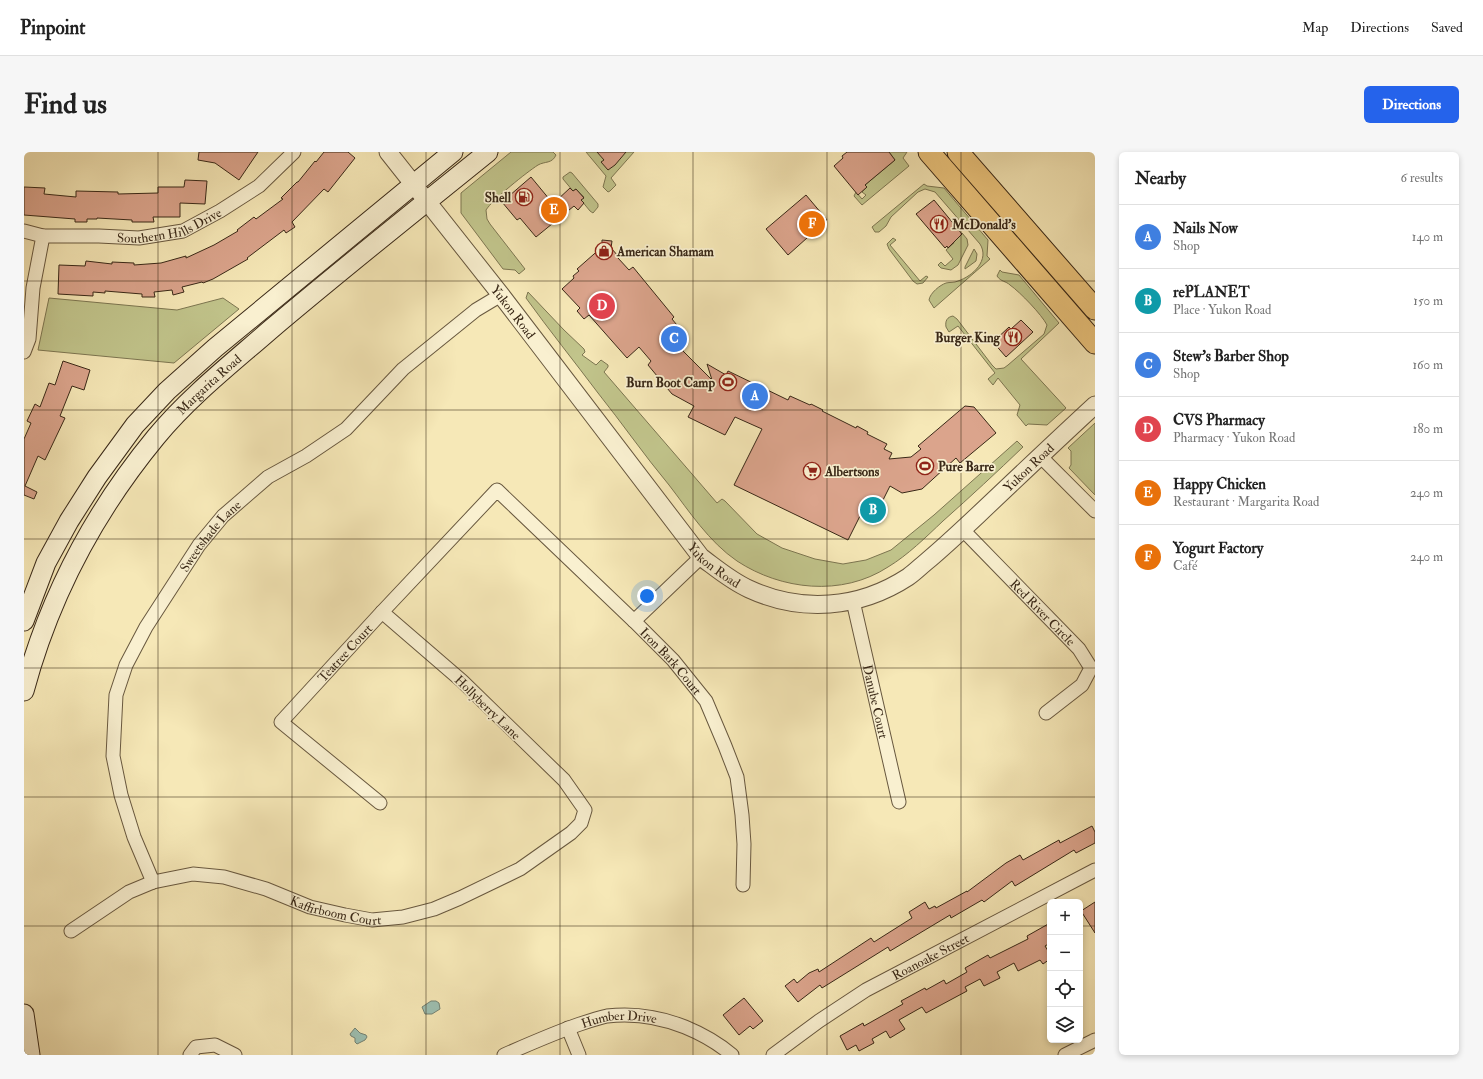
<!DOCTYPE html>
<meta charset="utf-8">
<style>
:root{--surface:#fff;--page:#f6f6f6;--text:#222;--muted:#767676;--line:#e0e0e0;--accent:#2563eb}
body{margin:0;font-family:"IM FELL Double Pica",serif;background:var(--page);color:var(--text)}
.controls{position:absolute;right:12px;bottom:12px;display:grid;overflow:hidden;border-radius:6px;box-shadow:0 2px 6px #0003}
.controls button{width:36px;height:36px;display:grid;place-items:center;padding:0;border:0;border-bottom:1px solid var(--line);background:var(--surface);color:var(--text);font:20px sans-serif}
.you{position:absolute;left:623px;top:444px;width:14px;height:14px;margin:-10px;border:3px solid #fff;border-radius:50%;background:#1a73e8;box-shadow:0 0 0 6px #1a73e833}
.badge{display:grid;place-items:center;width:26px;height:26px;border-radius:50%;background:var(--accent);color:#fff;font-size:13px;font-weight:700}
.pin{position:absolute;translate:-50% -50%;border:2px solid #fff;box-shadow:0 1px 4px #0006}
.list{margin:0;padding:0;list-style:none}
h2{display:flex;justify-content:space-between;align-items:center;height:52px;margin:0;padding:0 16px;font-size:17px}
h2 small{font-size:13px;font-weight:400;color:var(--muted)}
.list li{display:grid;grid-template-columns:26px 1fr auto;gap:12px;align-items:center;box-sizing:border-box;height:64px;padding:0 16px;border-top:1px solid var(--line)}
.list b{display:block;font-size:15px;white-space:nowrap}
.list p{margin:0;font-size:13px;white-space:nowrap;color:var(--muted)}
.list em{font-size:13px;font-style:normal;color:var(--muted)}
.icon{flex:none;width:22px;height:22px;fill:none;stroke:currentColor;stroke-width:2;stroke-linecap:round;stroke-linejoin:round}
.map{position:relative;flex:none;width:1071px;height:903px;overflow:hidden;border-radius:6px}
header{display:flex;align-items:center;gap:24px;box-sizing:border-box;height:56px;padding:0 20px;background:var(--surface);border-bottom:1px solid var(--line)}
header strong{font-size:19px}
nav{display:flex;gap:22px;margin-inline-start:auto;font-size:14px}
.intro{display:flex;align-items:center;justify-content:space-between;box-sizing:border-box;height:96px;padding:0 24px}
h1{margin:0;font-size:28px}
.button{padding:10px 18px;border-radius:6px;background:var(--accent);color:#fff;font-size:14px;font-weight:700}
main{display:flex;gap:24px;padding:0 24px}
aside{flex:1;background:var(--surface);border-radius:6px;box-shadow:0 2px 6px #0003}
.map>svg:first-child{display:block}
.green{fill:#c1c48b;stroke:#7d7651}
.water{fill:#9dc0b2;stroke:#758374}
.building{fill:#dba48c;stroke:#392817}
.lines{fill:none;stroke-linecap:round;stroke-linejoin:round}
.minor-casing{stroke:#68583f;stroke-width:15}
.tertiary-casing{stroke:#68583f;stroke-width:19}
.secondary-casing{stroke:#392817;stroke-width:21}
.primary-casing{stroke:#392817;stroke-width:23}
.minor{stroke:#f9f0d0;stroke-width:13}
.tertiary{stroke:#f9f0d0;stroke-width:17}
.secondary{stroke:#f9f0d0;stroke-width:19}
.primary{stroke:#ebc47c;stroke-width:21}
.grid{fill:none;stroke:#392817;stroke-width:1;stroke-opacity:0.55}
.labels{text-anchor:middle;stroke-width:3.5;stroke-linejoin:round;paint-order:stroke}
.poi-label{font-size:13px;font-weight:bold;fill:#392817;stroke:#f9f0d0;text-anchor:start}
.street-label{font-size:13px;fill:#392817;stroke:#f9f0d0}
</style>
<header>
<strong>Pinpoint</strong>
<nav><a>Map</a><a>Directions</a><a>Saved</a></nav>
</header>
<div class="intro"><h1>Find us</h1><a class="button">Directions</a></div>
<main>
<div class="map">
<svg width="1071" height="903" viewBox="0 0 1071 903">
<rect width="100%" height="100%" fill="#f6e8b7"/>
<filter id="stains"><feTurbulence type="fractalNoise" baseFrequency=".005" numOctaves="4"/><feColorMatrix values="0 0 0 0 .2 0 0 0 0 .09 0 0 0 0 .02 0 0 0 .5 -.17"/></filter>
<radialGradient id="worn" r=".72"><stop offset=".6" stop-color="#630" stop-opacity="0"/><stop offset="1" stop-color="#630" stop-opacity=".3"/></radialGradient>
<path class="green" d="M 487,0 L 529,0 L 532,3 C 528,12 521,9 514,13 C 503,20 468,48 462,58 L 463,67 L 466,72 L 501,117 L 495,122 L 491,118 L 479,117 L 437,61 L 437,41 Z
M 562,0 L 610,0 L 587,26 L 592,33 L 586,39 L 584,40 L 579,35 L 582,24 Z
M 865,0 L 883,0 L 879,6 L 885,14 L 838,53 L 830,44 L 832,40 L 838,47 L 842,43 L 838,40 L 843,35 L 841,33 L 871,8 Z
M 546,20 L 548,21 L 574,52 L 574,55 L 569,61 L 566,59 L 557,48 L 560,45 L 552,37 L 549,39 L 539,27 L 539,25 Z
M 900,32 L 903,34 L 920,36 L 964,88 L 963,104 L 966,107 L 910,156 L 905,148 C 906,141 916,133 922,131 C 926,130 930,131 934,129 C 949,124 966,108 956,92 L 911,40 L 901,37 L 894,40 L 867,65 L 862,74 L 855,80 L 851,80 L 848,75 Z
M 938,81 L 943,87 L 944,93 L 934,113 L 927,118 L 917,116 L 914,113 L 917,110 L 921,114 L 929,107 L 922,98 L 930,91 L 929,89 Z
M 869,86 L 872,88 L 866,93 L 896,129 L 902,124 L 904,125 L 899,131 L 893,132 L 889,129 L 865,97 L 863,92 Z
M 950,97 L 953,102 L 952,109 L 941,117 L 941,115 Z
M 976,118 L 978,120 L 995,123 L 1035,171 L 997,207 L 1042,256 L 1023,273 L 1004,272 L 1002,274 L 993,263 L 996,253 L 974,226 L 969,233 L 964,227 L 971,221 L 934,174 L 925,180 L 922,175 C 921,169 923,165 929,164 L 933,167 L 968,213 L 972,217 L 980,216 L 984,213 L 1020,182 L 1023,173 C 1018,163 996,140 986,133 C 982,129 977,130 973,124 Z
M 504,140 L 540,178 L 560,197 L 561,200 L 558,203 L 572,213 L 577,208 L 584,213 L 584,215 L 580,220 L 693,351 L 698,347 L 701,349 L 733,382 L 758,396 L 791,407 L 819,412 L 842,408 L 867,398 L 910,363 L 993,289 L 999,295 C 973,320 946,345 919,369 C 902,385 884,403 864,415 C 818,445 757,438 713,409 C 685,390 665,359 645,333 C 620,303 598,271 574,241 C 550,209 525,178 502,146 Z
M 25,146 L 153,158 L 199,146 L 215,157 L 150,211 L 14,198 Z
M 1071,271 L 1071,343 L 1045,316 L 1047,313 L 1047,299 L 1044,296 Z"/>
<path class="water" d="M 407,849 L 412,849 L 415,851 L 416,857 L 408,862 L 401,862 L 398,855 Z
M 331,876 L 336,881 L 342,883 L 343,885 L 341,888 L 333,892 L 331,890 L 331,886 L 327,884 L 326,882 Z"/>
<path class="building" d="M 175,0 L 234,0 L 215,28 L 191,11 L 174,8 Z
M 300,0 L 324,0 L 331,6 L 304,40 L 300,37 L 268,70 L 271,75 L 262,81 L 260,78 L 223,106 L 224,107 L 189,127 L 179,131 L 178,130 L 158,135 L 160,140 L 149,143 L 148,138 L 130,140 L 131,145 L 118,145 L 118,142 L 81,139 L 81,141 L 69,140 L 69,144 L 34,142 L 35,113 L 61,114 L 62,109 L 88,112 L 88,110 L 110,111 L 110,113 L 137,111 L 162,104 L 162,106 L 190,93 L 214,79 L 213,78 L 230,65 L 232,67 L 259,47 L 257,46 L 273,30 L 274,30 L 291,9 L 292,10 Z
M 573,0 L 602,0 L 591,13 L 584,18 L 577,10 L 580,8 Z
M 823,0 L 865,0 L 871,8 L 841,33 L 843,35 L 834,43 L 810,14 L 819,6 L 818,4 Z
M 507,25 L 526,48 L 529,46 L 532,49 L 546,36 L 549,39 L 552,37 L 560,46 L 557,48 L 560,51 L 554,58 L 550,54 L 512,85 L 496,66 L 493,68 L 478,50 Z
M 161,28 L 183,29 L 181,52 L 156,51 L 156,65 L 129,65 L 130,70 L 108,70 L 108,68 L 73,66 L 73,67 L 63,67 L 63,70 L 51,70 L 51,67 L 0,63 L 0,35 L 21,36 L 20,42 L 52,45 L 52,39 L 94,40 L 94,42 L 134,41 L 134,35 L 160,35 Z
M 782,43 L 803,68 L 764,103 L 742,77 Z
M 910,48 L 938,82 L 924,96 L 923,94 L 921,96 L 892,62 Z
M 578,88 L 588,89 L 587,96 L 595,105 L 594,106 L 605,118 L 609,115 L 650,165 L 648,167 L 657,178 L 656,187 L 659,199 L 688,228 L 683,212 L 702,223 L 704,219 L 764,248 L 766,244 L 786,253 L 787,252 L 799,258 L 798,259 L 832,276 L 833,274 L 844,280 L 843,282 L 863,292 L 860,297 L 868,301 L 865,307 L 887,305 L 897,297 L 894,294 L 941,254 L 950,255 L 972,281 L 936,311 L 932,306 L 898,337 L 878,341 L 866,334 L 850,366 L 838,360 L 824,388 L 710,333 L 738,277 L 711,265 L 701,283 L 664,265 L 670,254 L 648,242 L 624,213 L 627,209 L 615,195 L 603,206 L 565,163 L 560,167 L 553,159 L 556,156 L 538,137 L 550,126 L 549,124 L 555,119 L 553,117 L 578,95 Z
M 997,168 L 1009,180 L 982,205 L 969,190 L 985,175 L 987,177 Z
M 39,209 L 66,218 L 60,238 L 48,234 L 36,264 L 41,266 L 21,308 L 14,304 L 1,334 L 13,340 L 10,347 L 0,343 L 0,287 L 7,271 L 3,269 L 11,252 L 16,255 L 25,231 L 31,233 Z
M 1068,674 L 1071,680 L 1071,691 L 1052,701 L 1050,698 L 991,734 L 988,729 L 960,750 L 958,748 L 927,766 L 926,763 L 866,799 L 864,795 L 798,836 L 796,833 L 774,850 L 761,834 L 770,827 L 773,831 L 785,821 L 794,817 L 795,820 L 847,786 L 850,790 L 888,766 L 885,760 L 901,750 L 905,757 L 911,754 L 912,756 L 943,739 L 943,740 L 982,711 L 996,703 L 999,708 L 1035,688 L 1036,691 Z
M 1071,750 L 1071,781 L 1057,759 Z
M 1026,771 L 1026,791 L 1021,794 L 1026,802 L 1026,807 L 1019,812 L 1016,808 L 994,819 L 990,811 L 973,820 L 976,826 L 960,834 L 956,827 L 941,835 L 943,839 L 902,861 L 898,855 L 875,868 L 881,877 L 866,886 L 862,879 L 848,887 L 850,891 L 835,899 L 832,893 L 823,898 L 816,884 L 839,871 L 840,874 L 879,852 L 877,849 L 901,836 L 902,838 L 920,828 L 922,832 L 943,820 L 941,816 L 964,803 L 966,806 L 1004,787 L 1003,784 Z
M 720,846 L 739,869 L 729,877 L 726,874 L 715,883 L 699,863 Z"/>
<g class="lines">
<defs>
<g id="minor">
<path id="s1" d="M 0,79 L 19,84 L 75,84 L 115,86 L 159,79 L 196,59 L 235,34 L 270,0"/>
<path d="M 0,200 L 5,187 L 9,136 L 19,84"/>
<path d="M 1016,304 L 1071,359"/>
<path id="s2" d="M 938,377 L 1055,497 L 1067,516 L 1058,533 L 1022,561"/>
<path id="s3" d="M 829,449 L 875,650"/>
<path d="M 610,469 L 677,405"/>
<path id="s4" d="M 356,651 L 257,570 L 358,460 L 473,338 L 610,469 L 649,508 L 682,549 L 701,594 L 713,625 L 718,663 L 720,692 L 719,733"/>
<path id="s5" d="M 129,730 L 110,685 L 97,643 L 89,604 L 92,543 L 102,513 L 122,475 L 175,393 L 199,364 L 244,325 L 282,304 L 322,277 L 379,217 L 452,158 L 477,143"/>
<path id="s6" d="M 47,779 L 105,740 L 129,730 L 169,722 L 200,725 L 242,737 L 286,755 L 321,763 L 348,768 L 379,765 L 410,757 L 436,746 L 496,717 L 547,681 L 557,671 L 561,658 L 540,628 L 438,529 L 358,460"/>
<path d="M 544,876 L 555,903"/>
<path d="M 166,903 L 172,895 L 191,893 L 211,903"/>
<path id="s7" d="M 480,903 C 505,892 530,881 556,872 C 565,869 574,866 583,864 C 609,861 636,865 661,875 C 678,882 694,891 708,903"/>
<path id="s8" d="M 749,903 L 795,869 L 842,838 L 1071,718"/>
<path d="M 1041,903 L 1071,888"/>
</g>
<g id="tertiary">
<path id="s9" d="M 364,0 L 477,143 L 677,405 C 692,416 707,429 725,437 C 777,461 835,457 884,425 C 890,421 896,415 902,410 C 920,395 937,379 954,363 C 993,326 1032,289 1071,253"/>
</g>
<g id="secondary">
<path d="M 0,469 L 22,411 L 45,369 L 73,325 L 111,273 L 143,239 L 191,196 L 429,0"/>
<path id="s10" d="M 0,539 C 25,446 71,359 132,285 C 165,245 207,212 246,178 C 318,117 391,59 464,0"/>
<path d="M 0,862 L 6,903"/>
</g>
<path id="primary" d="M 905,0 L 1071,191
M 934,0 L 1071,157"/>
</defs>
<use href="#minor" class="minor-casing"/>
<use href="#tertiary" class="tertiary-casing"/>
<use href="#secondary" class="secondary-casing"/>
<use href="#primary" class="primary-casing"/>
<use href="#minor" class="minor"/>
<use href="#tertiary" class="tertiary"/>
<use href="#secondary" class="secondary"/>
<use href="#primary" class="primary"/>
</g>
<path class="grid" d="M 134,0 L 134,903M 268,0 L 268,903M 402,0 L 402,903M 536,0 L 536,903M 669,0 L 669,903M 803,0 L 803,903M 937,0 L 937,903M 0,129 L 1071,129M 0,258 L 1071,258M 0,387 L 1071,387M 0,516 L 1071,516M 0,645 L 1071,645M 0,774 L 1026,774M 1056,774 L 1071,774"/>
<defs>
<symbol id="fuel-ring" viewBox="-11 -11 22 22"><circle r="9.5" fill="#f9f0d0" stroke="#8f2418" stroke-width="1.5"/><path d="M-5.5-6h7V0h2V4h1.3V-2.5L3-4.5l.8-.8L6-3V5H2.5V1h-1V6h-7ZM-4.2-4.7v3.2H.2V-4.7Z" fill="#8f2418"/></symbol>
<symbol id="restaurant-ring" viewBox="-11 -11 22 22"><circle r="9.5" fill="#f9f0d0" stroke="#8f2418" stroke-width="1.5"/><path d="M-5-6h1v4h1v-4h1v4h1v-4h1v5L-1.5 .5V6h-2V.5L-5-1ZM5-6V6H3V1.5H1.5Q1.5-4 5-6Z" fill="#8f2418"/></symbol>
<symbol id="shop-ring" viewBox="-11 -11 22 22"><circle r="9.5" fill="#f9f0d0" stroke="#8f2418" stroke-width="1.5"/><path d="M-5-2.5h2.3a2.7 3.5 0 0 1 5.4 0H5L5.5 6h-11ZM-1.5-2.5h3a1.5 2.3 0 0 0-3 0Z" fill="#8f2418"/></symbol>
<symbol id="stadium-ring" viewBox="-11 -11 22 22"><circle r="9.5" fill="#f9f0d0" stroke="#8f2418" stroke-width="1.5"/><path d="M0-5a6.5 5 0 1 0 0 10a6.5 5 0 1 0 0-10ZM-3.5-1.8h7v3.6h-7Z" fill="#8f2418"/></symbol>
<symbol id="supermarket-ring" viewBox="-11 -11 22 22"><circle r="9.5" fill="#f9f0d0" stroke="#8f2418" stroke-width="1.5"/><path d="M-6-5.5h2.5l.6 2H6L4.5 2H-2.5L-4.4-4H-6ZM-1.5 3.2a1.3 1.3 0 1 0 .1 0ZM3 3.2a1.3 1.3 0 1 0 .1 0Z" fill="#8f2418"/></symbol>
</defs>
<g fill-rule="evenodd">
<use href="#fuel-ring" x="490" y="35" width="20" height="20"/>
<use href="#restaurant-ring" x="905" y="62" width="20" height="20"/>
<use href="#shop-ring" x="570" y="89" width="20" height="20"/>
<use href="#restaurant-ring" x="979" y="175" width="20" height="20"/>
<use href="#stadium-ring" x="694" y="220" width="20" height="20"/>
<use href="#stadium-ring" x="891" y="304" width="20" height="20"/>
<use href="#supermarket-ring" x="778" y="309" width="20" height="20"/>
</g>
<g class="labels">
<g class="poi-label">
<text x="487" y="50" text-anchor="end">Shell</text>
<text x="928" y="77">McDonald's</text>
<text x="593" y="104">American Shamam</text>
<text x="976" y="190" text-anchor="end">Burger King</text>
<text x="691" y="235" text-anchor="end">Burn Boot Camp</text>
<text x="914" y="319">Pure Barre</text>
<text x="801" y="324">Albertsons</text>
</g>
<g class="street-label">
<text dy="5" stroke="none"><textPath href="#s1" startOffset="148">Southern Hills Drive</textPath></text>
<text dy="5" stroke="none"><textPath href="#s9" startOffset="203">Yukon Road</textPath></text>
<text dy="5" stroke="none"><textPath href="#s10" startOffset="363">Margarita Road</textPath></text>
<text dy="5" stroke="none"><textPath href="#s9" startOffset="899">Yukon Road</textPath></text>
<text dy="5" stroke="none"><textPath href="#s5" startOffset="380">Sweetshade Lane</textPath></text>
<text dy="5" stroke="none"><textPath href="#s9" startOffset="527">Yukon Road</textPath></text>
<text dy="5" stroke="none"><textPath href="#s2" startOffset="116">Red River Circle</textPath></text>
<text dy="5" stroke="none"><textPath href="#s4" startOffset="222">Teatree Court</textPath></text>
<text dy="5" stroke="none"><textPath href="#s4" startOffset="689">Iron Bark Court</textPath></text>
<text dy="5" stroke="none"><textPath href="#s3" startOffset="103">Danube Court</textPath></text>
<text transform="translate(464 555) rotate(44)" y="5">Hollyberry Lane</text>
<text dy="5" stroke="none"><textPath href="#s6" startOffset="285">Kaffirboom Court</textPath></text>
<text dy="5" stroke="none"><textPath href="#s8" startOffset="186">Roanoake Street</textPath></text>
<text dy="5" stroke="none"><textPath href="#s7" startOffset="122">Humber Drive</textPath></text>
</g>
</g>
<rect width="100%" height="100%" filter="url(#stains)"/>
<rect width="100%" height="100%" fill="url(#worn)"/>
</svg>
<div class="controls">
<button>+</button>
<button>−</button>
<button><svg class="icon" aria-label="locate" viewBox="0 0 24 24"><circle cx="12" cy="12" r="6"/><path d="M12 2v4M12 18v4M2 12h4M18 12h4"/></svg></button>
<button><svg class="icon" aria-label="layers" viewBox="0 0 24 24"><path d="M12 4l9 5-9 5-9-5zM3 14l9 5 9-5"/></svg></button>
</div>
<div class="you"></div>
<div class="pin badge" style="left:731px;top:244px;background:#3f7fe0">A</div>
<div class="pin badge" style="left:849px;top:358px;background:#0f9aa8">B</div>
<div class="pin badge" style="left:650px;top:187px;background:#3f7fe0">C</div>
<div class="pin badge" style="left:578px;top:154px;background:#e0444e">D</div>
<div class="pin badge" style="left:530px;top:58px;background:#e8710a">E</div>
<div class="pin badge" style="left:788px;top:72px;background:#e8710a">F</div>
</div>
<aside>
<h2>Nearby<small>6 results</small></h2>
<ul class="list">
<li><span class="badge" style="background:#3f7fe0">A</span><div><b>Nails Now</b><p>Shop</p></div><em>140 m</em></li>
<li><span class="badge" style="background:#0f9aa8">B</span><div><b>rePLANET</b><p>Place · Yukon Road</p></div><em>150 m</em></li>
<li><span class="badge" style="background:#3f7fe0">C</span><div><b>Stew's Barber Shop</b><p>Shop</p></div><em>160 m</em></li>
<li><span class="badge" style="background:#e0444e">D</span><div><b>CVS Pharmacy</b><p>Pharmacy · Yukon Road</p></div><em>180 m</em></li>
<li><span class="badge" style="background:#e8710a">E</span><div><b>Happy Chicken</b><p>Restaurant · Margarita Road</p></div><em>240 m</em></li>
<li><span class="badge" style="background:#e8710a">F</span><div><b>Yogurt Factory</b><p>Café</p></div><em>240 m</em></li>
</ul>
</aside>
</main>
